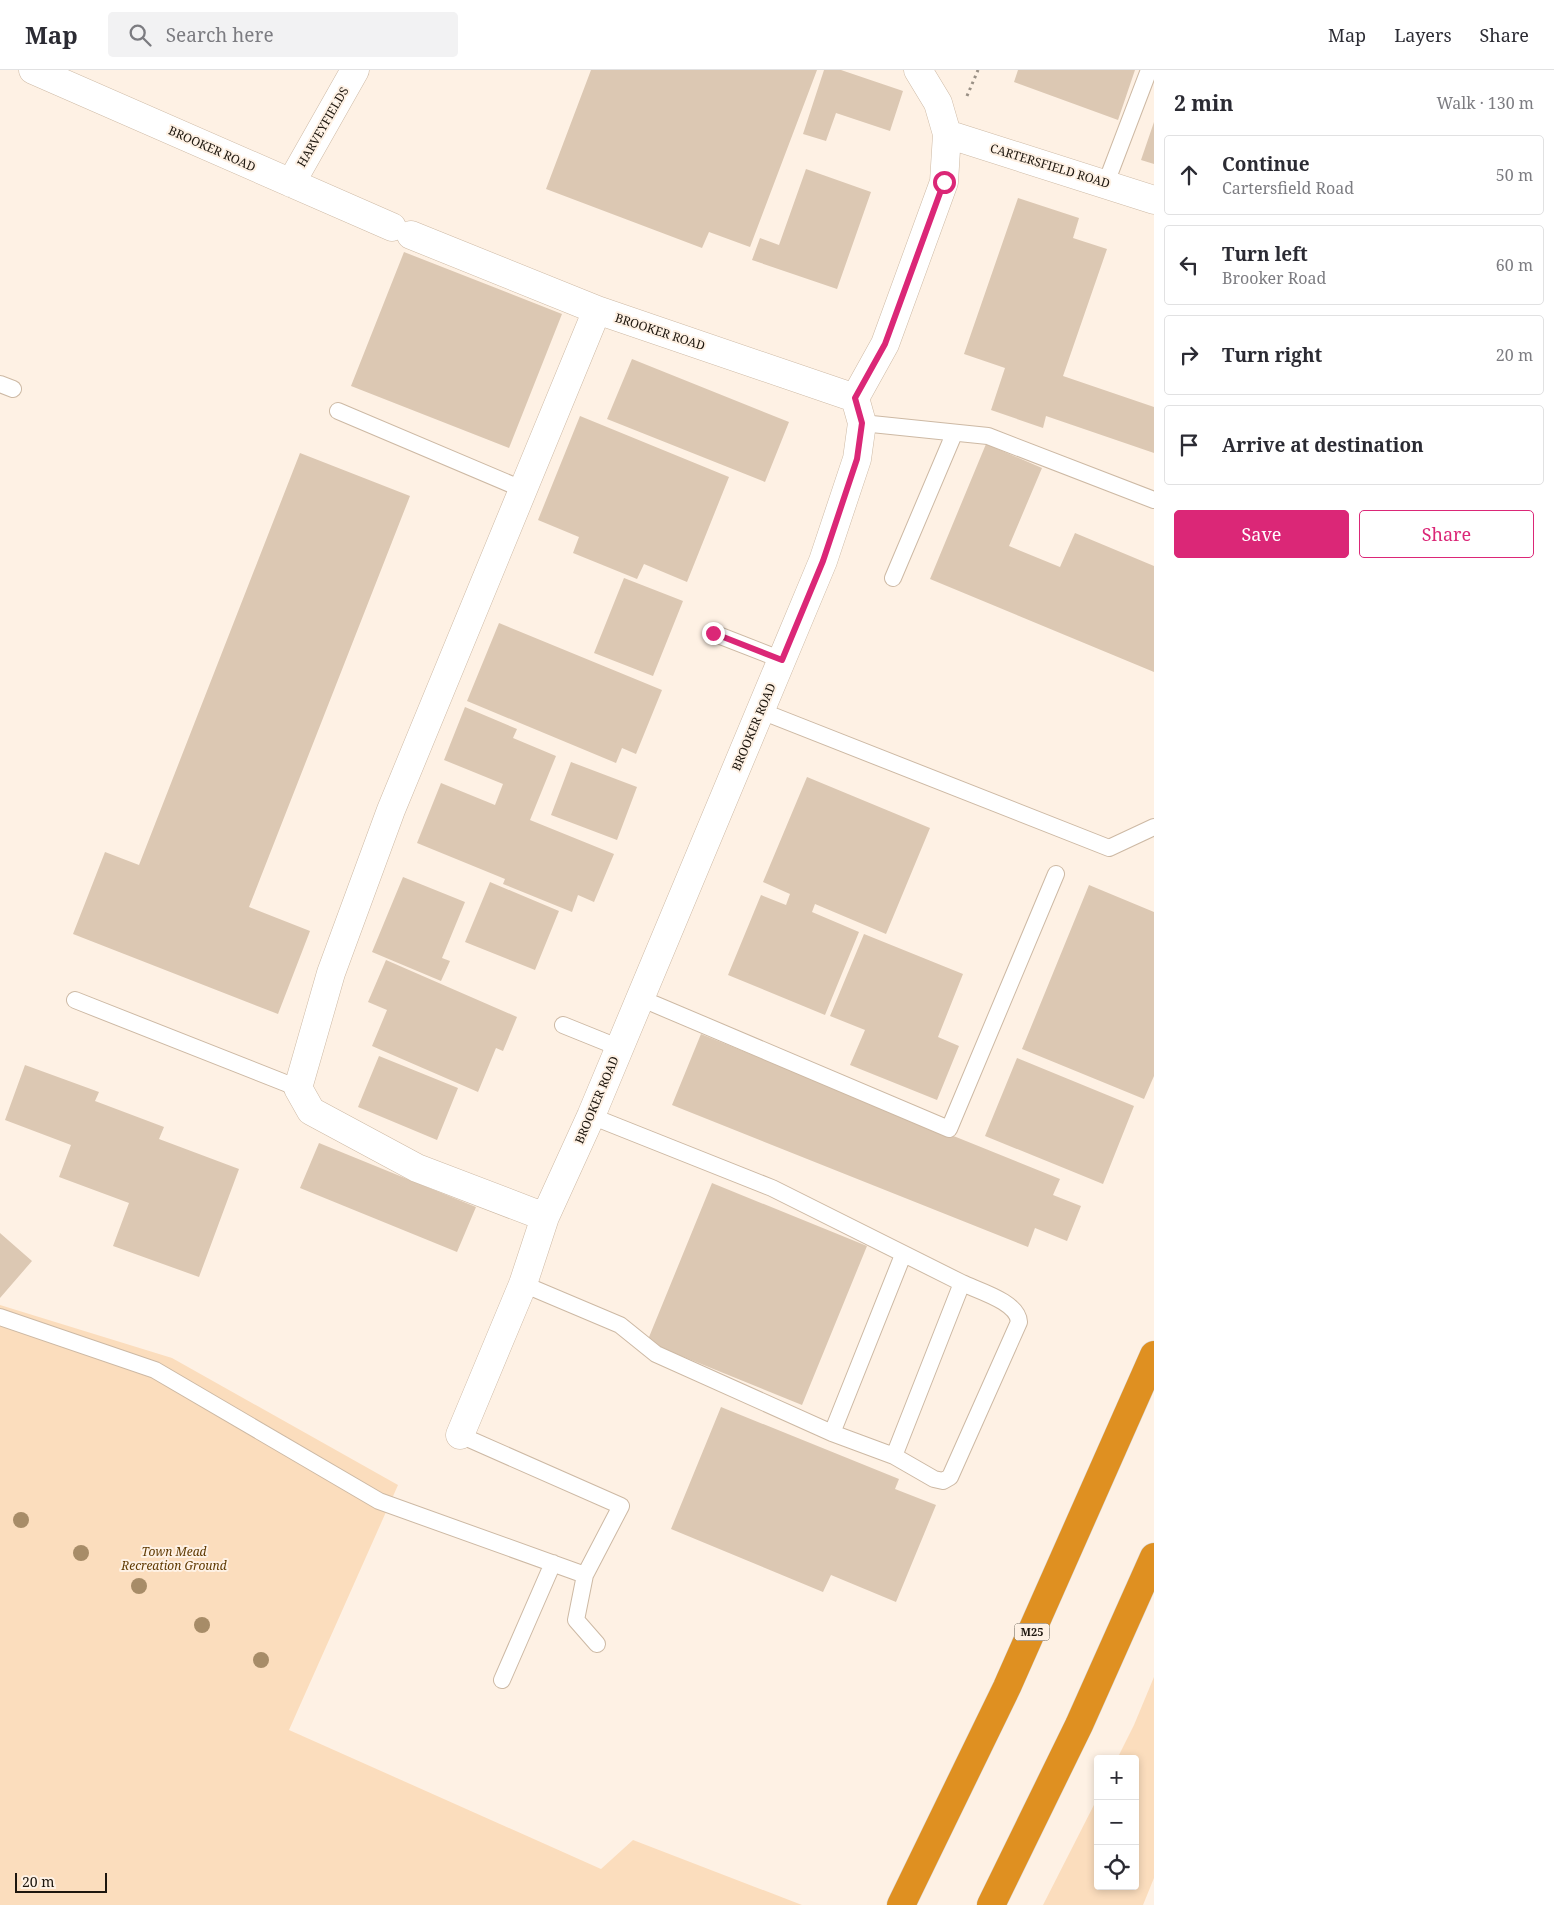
<!DOCTYPE html>
<meta charset="utf-8">
<style>
:root{--surface:#fff;--page:#f2f2f3;--text:#2b2b33;--muted:#7c7c81;--line:#e1e1e2;--accent:#db2777}
body{margin:0;font-family:"Noto Serif",serif;background:var(--page);color:var(--text)}
.controls{position:absolute;right:15px;bottom:15px;display:grid;overflow:hidden;border-radius:5px;box-shadow:0 2px 8px #0003}
.controls button{width:45px;height:45px;display:grid;place-items:center;padding:0;border:0;border-bottom:1px solid var(--line);background:var(--surface);color:var(--text);font:25px sans-serif}
.scale{position:absolute;left:15px;bottom:12px;width:92px;box-sizing:border-box;padding-left:5px;border:2px solid #1d160e;border-top:0;font-size:14px;line-height:18px;white-space:nowrap;color:#1d160e;-webkit-text-stroke:4px #fef1e4;paint-order:stroke}
.stop{position:absolute;width:15px;height:15px;margin:-11px;border:4px solid #db2777;border-radius:50%;background:#fff}
.stop.end{background:#db2777;border-color:#fff;box-shadow:0 1px 5px #0008}
.list{margin:0;padding:0;list-style:none}
h2{display:flex;justify-content:space-between;align-items:center;height:65px;margin:0;padding:0 20px;font-size:21px}
h2 small{font-size:16px;font-weight:400;color:var(--muted)}
.list li{display:grid;grid-template-columns:32px 1fr auto;gap:15px;align-items:center;box-sizing:border-box;height:80px;margin:0 10px 10px;padding:0 10px;border:1px solid var(--line);border-radius:5px}
.list b{display:block;font-size:19px;white-space:nowrap}
.list p{margin:0;font-size:16px;white-space:nowrap;color:var(--muted)}
.list em{font-size:16px;font-style:normal;color:var(--muted)}
.actions{display:flex;gap:10px;padding:15px 20px}
.actions a{flex:1;padding:11px 0;border:1px solid var(--accent);border-radius:5px;text-align:center;font-size:18px;color:var(--accent)}
.actions .main{background:var(--accent);color:#fff}
.icon{flex:none;width:28px;height:28px;fill:none;stroke:currentColor;stroke-width:2;stroke-linecap:round;stroke-linejoin:round}
.map{position:relative;flex:none;width:1154px;height:1835px;overflow:hidden}
header{display:flex;align-items:center;gap:30px;box-sizing:border-box;height:70px;padding:0 25px;background:var(--surface);border-bottom:1px solid var(--line)}
header strong{font-size:24px}
nav{display:flex;gap:28px;margin-inline-start:auto;font-size:18px}
.search{width:350px;height:45px;background:var(--page);display:flex;align-items:center;gap:12px;box-sizing:border-box;padding:0 18px;border-radius:5px;color:var(--muted);font-size:19px}
main{display:flex}
aside{flex:1;background:var(--surface)}
.map>svg:first-child{display:block}
.green{fill:#fbddbd}
.building{fill:#dcc8b3}
.lines{fill:none;stroke-linecap:round;stroke-linejoin:round}
.service-casing{stroke:#cdb9a4;stroke-width:18}
.minor-casing{stroke:#cdb9a4;stroke-width:29}
.motorway-casing{stroke:#d6d5d4;stroke-width:29}
.path{stroke:#9a9085;stroke-width:3;stroke-dasharray:2.5 4;stroke-linecap:butt}
.service{stroke:#fff;stroke-width:16}
.minor{stroke:#fff;stroke-width:28}
.motorway{stroke:#df9021;stroke-width:28}
.tree{fill:#a78c68}
.route{stroke:#db2777;stroke-width:6}
.labels{text-anchor:middle;stroke-width:4;stroke-linejoin:round;paint-order:stroke}
.shield{fill:#fef1e4;stroke:#60584e;stroke-width:1}
.shield-label{font-size:11px;font-weight:bold;fill:#1d160e}
.street-label{font-size:12px;fill:#1d160e;stroke:#fef1e4}
.park-label{font-size:12px;font-style:italic;fill:#5f3a02;stroke:#fef1e4}
</style>
<header>
<strong>Map</strong>
<div class="search"><svg class="icon" aria-label="search" viewBox="0 0 24 24"><circle cx="10" cy="10" r="6"/><path d="M15 15l6 6"/></svg>Search here</div>
<nav><a>Map</a><a>Layers</a><a>Share</a></nav>
</header>
<main>
<div class="map">
<svg width="1154" height="1835" viewBox="0 0 1154 1835">
<rect width="100%" height="100%" fill="#fef1e4"/>
<path class="green" d="M 0,1235 L 172,1288 L 398,1415 L 289,1660 L 601,1799 L 633,1770 L 802,1835 L 0,1835 Z
M 1154,1607 L 1154,1808 L 1143,1835 L 1043,1835 L 1098,1727 L 1098,1816 L 1135,1816 L 1135,1689 L 1117,1689 L 1134,1655 Z"/>
<path class="building" d="M 591,0 L 817,0 L 750,177 L 709,162 L 702,178 L 546,119 Z
M 824,0 L 841,0 L 903,21 L 890,61 L 836,43 L 826,71 L 803,64 Z
M 1018,0 L 1135,0 L 1118,50 L 1014,12 Z
M 1154,52 L 1154,94 L 1141,90 Z
M 806,99 L 871,122 L 837,219 L 752,190 L 760,168 L 779,175 Z
M 1018,128 L 1079,148 L 1073,168 L 1107,179 L 1063,306 L 1154,337 L 1154,383 L 1046,346 L 1043,358 L 991,340 L 1005,298 L 964,284 Z
M 404,182 L 562,244 L 509,378 L 351,316 Z
M 632,289 L 789,352 L 765,412 L 607,349 Z
M 580,346 L 729,407 L 687,512 L 644,494 L 637,509 L 573,483 L 579,467 L 538,450 Z
M 986,374 L 1042,398 L 1009,476 L 1060,497 L 1075,463 L 1154,496 L 1154,602 L 930,509 Z
M 300,383 L 410,426 L 249,837 L 310,861 L 278,944 L 73,864 L 105,782 L 139,795 Z
M 624,508 L 683,531 L 653,606 L 594,583 Z
M 499,553 L 662,620 L 636,684 L 622,678 L 616,693 L 467,631 Z
M 465,637 L 517,659 L 513,668 L 556,686 L 530,750 L 614,784 L 594,832 L 578,825 L 572,842 L 503,814 L 505,809 L 417,773 L 441,713 L 495,735 L 503,714 L 444,690 Z
M 571,692 L 637,717 L 617,770 L 551,745 Z
M 807,707 L 930,758 L 886,864 L 815,834 L 812,842 L 859,862 L 825,945 L 728,905 L 761,825 L 786,835 L 790,824 L 763,812 Z
M 403,807 L 465,832 L 442,888 L 450,891 L 441,911 L 372,882 Z
M 490,812 L 559,841 L 535,900 L 465,872 Z
M 1089,815 L 1154,842 L 1154,1006 L 1144,1029 L 1022,979 Z
M 864,864 L 963,904 L 938,967 L 959,976 L 937,1030 L 850,995 L 865,960 L 830,946 Z
M 386,890 L 517,947 L 503,981 L 496,978 L 478,1022 L 372,976 L 387,940 L 368,932 Z
M 701,964 L 1060,1109 L 1053,1125 L 1081,1136 L 1067,1171 L 1035,1158 L 1028,1177 L 672,1035 Z
M 379,986 L 458,1018 L 437,1070 L 358,1037 Z
M 1017,988 L 1134,1036 L 1103,1114 L 985,1066 Z
M 25,995 L 99,1022 L 95,1031 L 164,1057 L 159,1069 L 239,1099 L 199,1207 L 113,1176 L 129,1133 L 59,1107 L 71,1075 L 5,1050 Z
M 319,1073 L 476,1137 L 457,1182 L 300,1118 Z
M 712,1113 L 867,1176 L 802,1335 L 647,1272 Z
M 0,1163 L 32,1191 L 0,1228 Z
M 721,1337 L 899,1409 L 895,1419 L 936,1435 L 896,1532 L 831,1505 L 823,1522 L 671,1459 Z"/>
<g class="lines">
<defs>
<path id="service" d="M 1106,113 L 1149,0
M 0,314 L 13,319
M 338,341 L 522,419
M 862,353 L 988,366 L 1154,430
M 893,508 L 954,364
M 713,563 L 782,590
M 761,641 L 1109,778 L 1154,757
M 640,928 L 949,1059 L 1056,804
M 75,930 L 298,1018
M 563,955 L 620,978
M 523,1214 L 620,1255 L 656,1284 L 832,1363 L 894,1386 L 962,1213 L 772,1118 L 591,1046
M 0,1247 L 155,1300 L 379,1431 L 585,1505
M 832,1363 L 903,1185
M 460,1365 L 621,1436 L 585,1505 L 576,1550 L 597,1574
M 894,1386 L 934,1409 L 943,1411 L 950,1407 L 1019,1252 C 1018,1232 979,1221 962,1213
M 502,1610 L 553,1493"/>
<path id="minor" d="M 33,0 L 392,157
M 947,64 L 1154,130
M 291,113 L 355,0
M 411,165 L 597,240 L 855,328
M 855,328 L 885,274 L 944,112 L 947,64 L 938,33 L 918,0
M 545,1147 L 417,1098 L 311,1041 L 298,1018 L 331,903 L 391,740 L 597,240
M 460,1365 L 523,1214 L 545,1147 L 591,1046 L 823,491 L 857,389 L 862,353 L 855,328"/>
<path id="motorway" d="M 901,1835 L 1007,1617 L 1154,1285
M 991,1835 L 1079,1655 L 1154,1487"/>
</defs>
<use href="#service" class="service-casing"/>
<use href="#minor" class="minor-casing"/>
<use href="#motorway" class="motorway-casing"/>
<path class="path" d="M 967,26 L 978,0"/>
<use href="#service" class="service"/>
<use href="#minor" class="minor"/>
<use href="#motorway" class="motorway"/>
</g>
<g class="tree">
<circle cx="21" cy="1450" r="8"/>
<circle cx="81" cy="1483" r="8"/>
<circle cx="139" cy="1516" r="8"/>
<circle cx="202" cy="1555" r="8"/>
<circle cx="261" cy="1590" r="8"/>
</g>
<g class="lines">
<path class="route" d="M 713,563 L 782,590 L 823,491 L 857,389 L 862,353 L 855,328 L 885,274 L 944,112"/>
</g>
<g class="labels">
<rect class="shield" x="1014.5" y="1553.5" width="35" height="17" rx="4"/>
<g class="shield-label">
<text x="1032" y="1566">M25</text>
</g>
<g class="street-label">
<text transform="translate(323 57) rotate(-60)" y="4">HARVEYFIELDS</text>
<text transform="translate(212 79) rotate(24)" y="4">BROOKER ROAD</text>
<text transform="translate(1050 96) rotate(17)" y="4">CARTERSFIELD ROAD</text>
<text transform="translate(660 262) rotate(18)" y="4">BROOKER ROAD</text>
<text transform="translate(754 657) rotate(-67)" y="4">BROOKER ROAD</text>
<text transform="translate(597 1030) rotate(-67)" y="4">BROOKER ROAD</text>
</g>
<g class="park-label">
<text x="174" y="1486">Town Mead<tspan x="174" dy="14">Recreation Ground</tspan></text>
</g>
</g>
</svg>
<div class="controls">
<button>+</button>
<button>−</button>
<button><svg class="icon" aria-label="locate" viewBox="0 0 24 24"><circle cx="12" cy="12" r="6"/><path d="M12 2v4M12 18v4M2 12h4M18 12h4"/></svg></button>
</div>
<div class="scale">20 m</div>
<div class="stop" style="left:944px;top:112px"></div>
<div class="stop end" style="left:713px;top:563px"></div>
</div>
<aside>
<h2>2 min<small>Walk · 130 m</small></h2>
<ul class="list">
<li><svg class="icon" aria-label="ahead" viewBox="0 0 24 24"><path d="M12 20V5M6 11l6-6 6 6"/></svg><div><b>Continue</b><p>Cartersfield Road</p></div><em>50 m</em></li>
<li><svg class="icon" aria-label="left" viewBox="0 0 24 24"><path d="M17 20v-9H6M10 6l-5 5 5 5"/></svg><div><b>Turn left</b><p>Brooker Road</p></div><em>60 m</em></li>
<li><svg class="icon" aria-label="right" viewBox="0 0 24 24"><path d="M7 20v-9h11M14 6l5 5-5 5"/></svg><div><b>Turn right</b></div><em>20 m</em></li>
<li><svg class="icon" aria-label="arrive" viewBox="0 0 24 24"><path d="M6 21V4h12l-3 4 3 4H6"/></svg><div><b>Arrive at destination</b></div></li>
</ul>
<div class="actions"><a class="main">Save</a><a>Share</a></div>
</aside>
</main>
